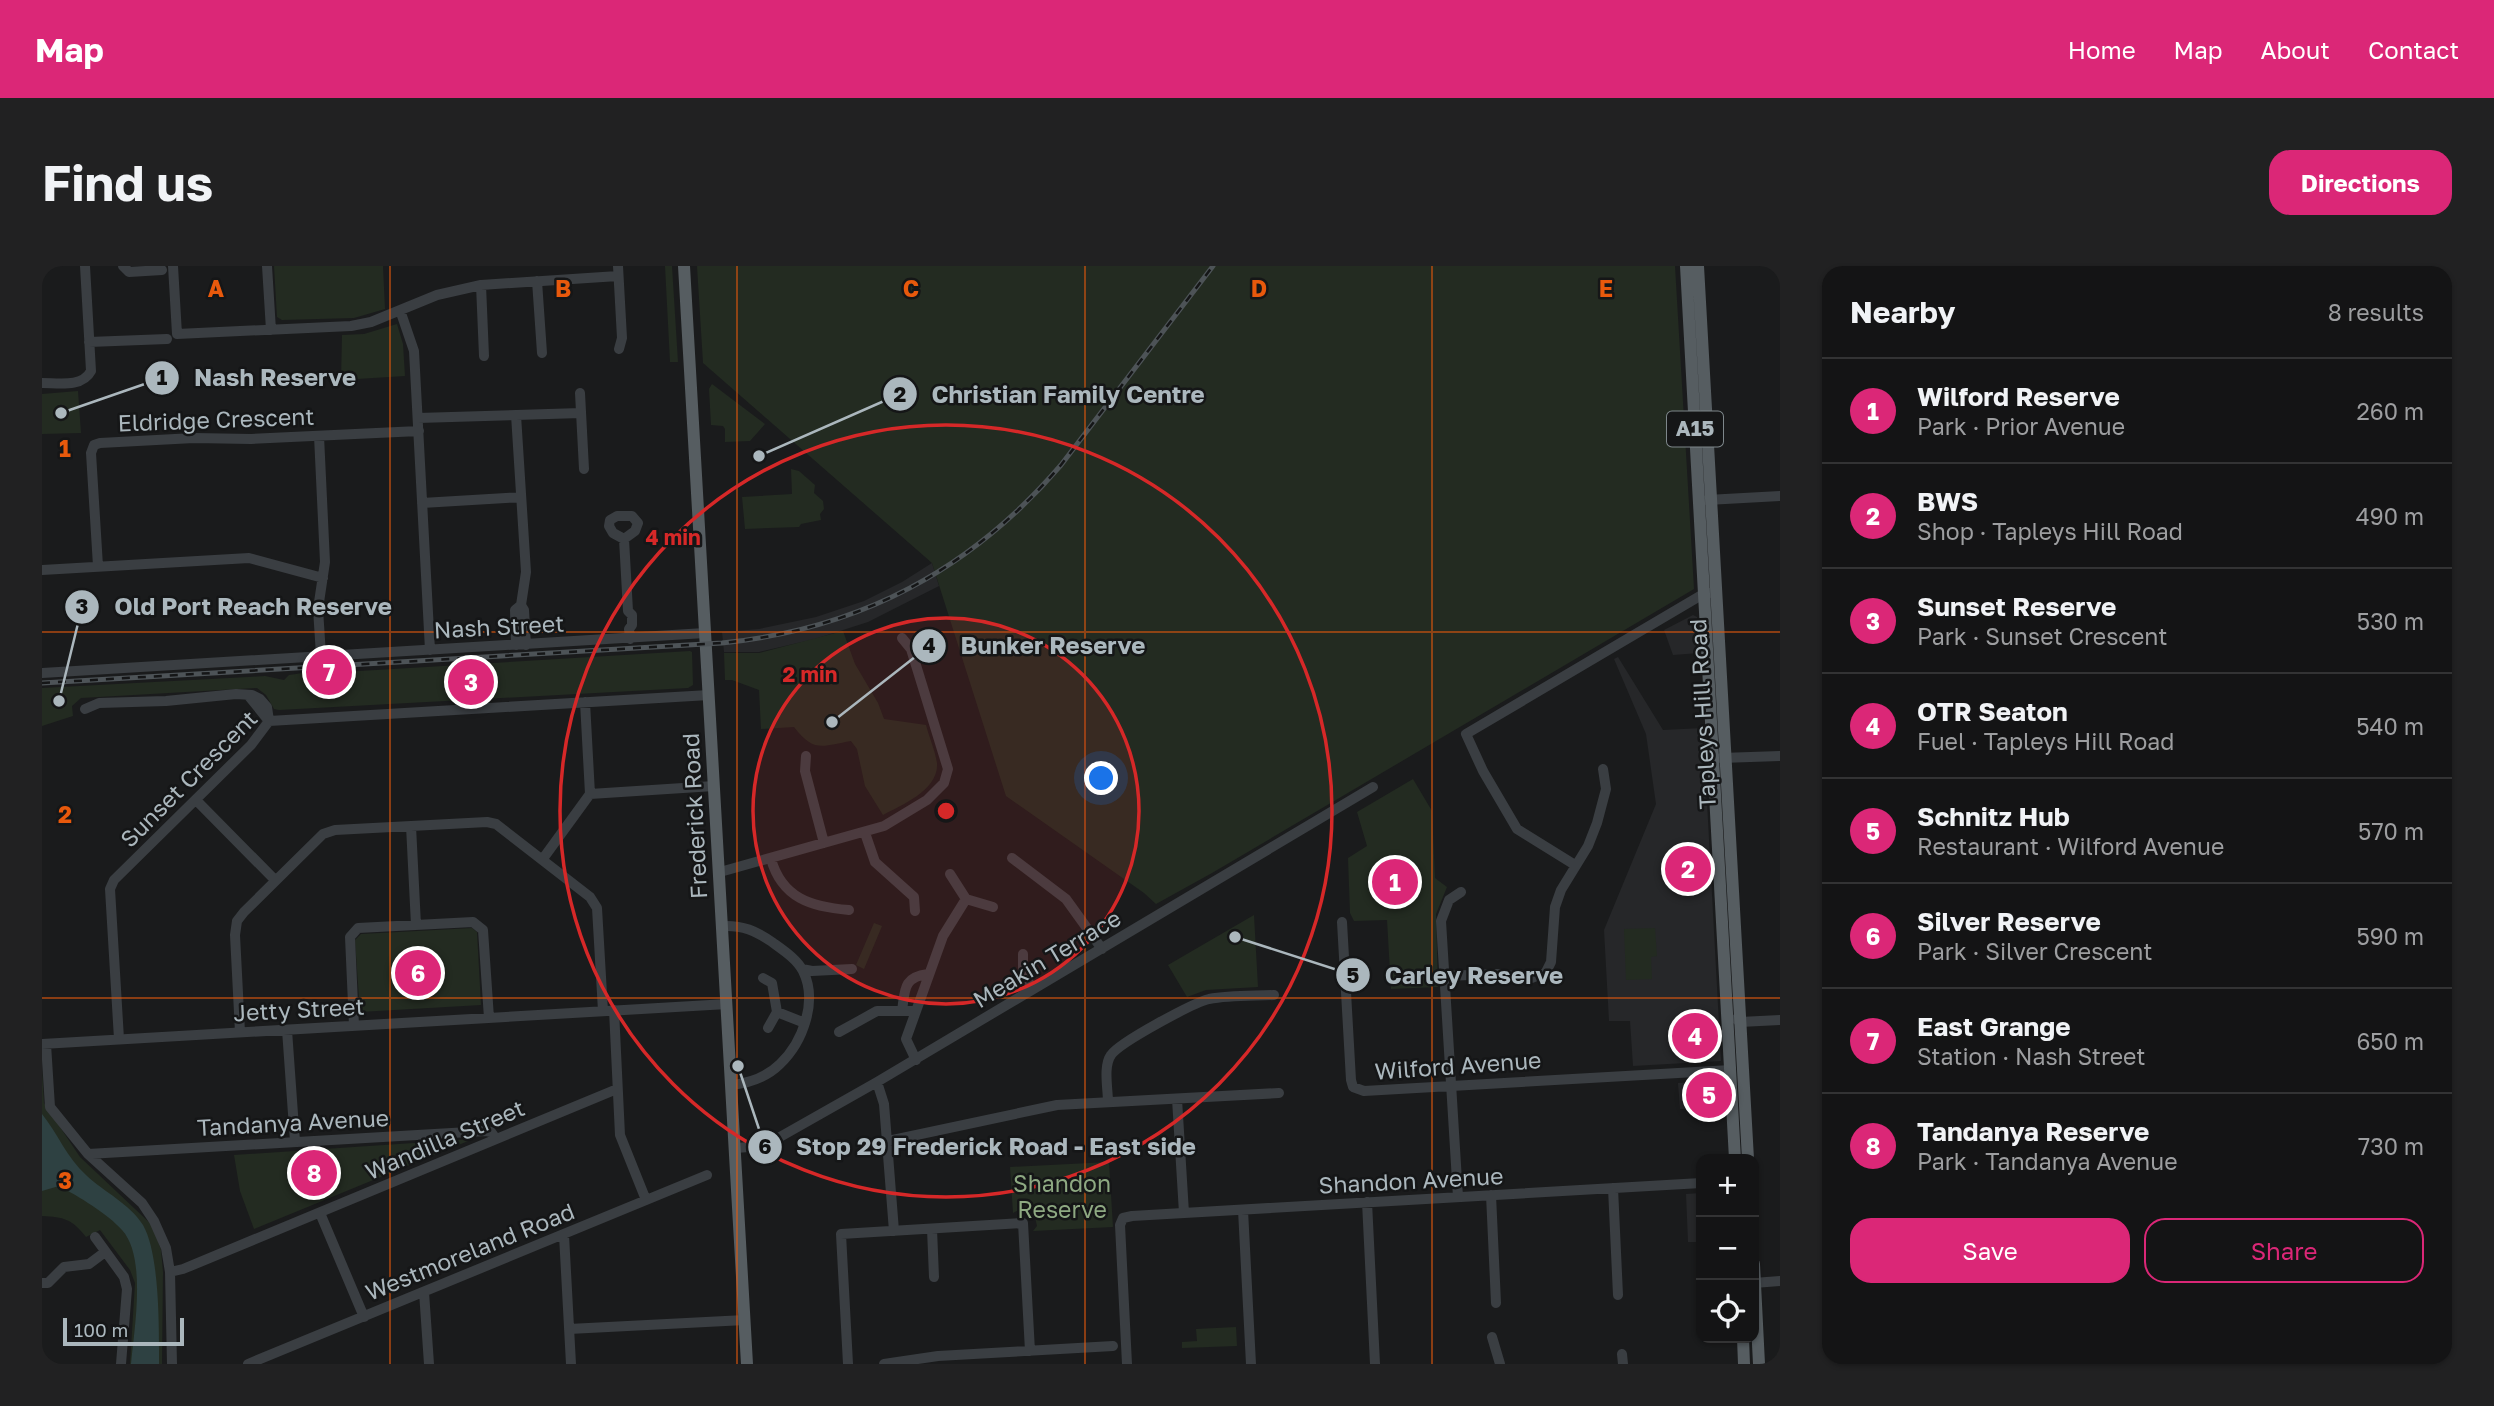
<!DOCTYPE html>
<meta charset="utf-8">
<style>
:root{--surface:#141415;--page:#212122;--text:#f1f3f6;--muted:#9d9ea0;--line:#333334;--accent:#db2777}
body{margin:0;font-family:"Golos Text",sans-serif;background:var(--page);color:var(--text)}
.controls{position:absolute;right:21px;bottom:21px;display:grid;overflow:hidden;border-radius:14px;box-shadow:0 2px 5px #0004}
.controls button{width:63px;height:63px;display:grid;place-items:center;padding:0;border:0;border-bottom:2px solid var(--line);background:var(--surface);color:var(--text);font:35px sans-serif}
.scale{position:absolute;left:21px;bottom:18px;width:121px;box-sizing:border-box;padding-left:7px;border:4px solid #abb7bd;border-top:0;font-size:19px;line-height:24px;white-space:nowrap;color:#abb7bd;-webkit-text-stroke:5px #151617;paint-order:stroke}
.you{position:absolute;left:1060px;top:513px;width:24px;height:24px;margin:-18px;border:5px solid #fff;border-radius:50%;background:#1a73e8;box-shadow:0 0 0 10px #1a73e833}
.badge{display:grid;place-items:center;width:46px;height:46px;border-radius:50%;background:var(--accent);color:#fff;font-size:23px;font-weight:700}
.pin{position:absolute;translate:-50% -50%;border:4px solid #fff;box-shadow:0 2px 7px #0006}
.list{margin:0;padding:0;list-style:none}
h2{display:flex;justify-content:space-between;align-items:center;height:91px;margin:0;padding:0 28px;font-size:30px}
h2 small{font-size:23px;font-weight:400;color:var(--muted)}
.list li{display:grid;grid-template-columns:46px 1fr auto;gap:21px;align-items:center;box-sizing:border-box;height:105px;padding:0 28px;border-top:2px solid var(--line)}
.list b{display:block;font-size:26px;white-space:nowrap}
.list p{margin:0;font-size:23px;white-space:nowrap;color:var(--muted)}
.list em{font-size:23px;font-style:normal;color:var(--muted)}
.actions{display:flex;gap:14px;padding:21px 28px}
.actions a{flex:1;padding:16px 0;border:2px solid var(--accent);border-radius:21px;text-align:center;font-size:24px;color:var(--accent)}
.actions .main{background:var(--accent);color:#fff}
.icon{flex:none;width:38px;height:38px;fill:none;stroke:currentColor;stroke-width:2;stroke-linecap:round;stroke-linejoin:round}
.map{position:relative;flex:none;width:1738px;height:1098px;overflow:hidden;border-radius:21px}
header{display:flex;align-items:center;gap:42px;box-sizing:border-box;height:98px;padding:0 35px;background:var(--accent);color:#fff}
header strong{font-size:33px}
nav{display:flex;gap:38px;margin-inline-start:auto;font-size:24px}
.intro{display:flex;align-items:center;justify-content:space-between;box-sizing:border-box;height:168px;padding:0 42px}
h1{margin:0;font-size:49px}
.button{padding:18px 32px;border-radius:21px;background:var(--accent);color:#fff;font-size:24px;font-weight:700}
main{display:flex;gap:42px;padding:0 42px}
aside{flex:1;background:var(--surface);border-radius:21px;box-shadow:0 2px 5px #0004}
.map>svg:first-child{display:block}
.built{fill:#262729}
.green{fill:#232b21}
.water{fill:#2e4142}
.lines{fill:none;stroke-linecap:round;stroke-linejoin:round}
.minor{stroke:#3a3e42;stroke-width:10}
.major{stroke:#565d61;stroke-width:12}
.rail-casing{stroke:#4d5357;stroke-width:5}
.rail{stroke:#151617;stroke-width:2.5;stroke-dasharray:8;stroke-linecap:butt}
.grid{fill:none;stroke:#e8590c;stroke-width:2;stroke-opacity:0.55}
.ring{fill:none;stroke:#d62828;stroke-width:3.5}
.labels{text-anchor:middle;stroke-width:5;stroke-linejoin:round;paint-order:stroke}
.shield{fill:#151617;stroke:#7e878b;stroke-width:2}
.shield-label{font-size:21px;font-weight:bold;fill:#abb7bd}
.street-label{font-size:23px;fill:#abb7bd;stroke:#151617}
.park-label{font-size:23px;fill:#8ea982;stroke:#151617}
.grid-label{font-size:23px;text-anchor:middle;font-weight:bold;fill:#e8590c;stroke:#151617;stroke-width:5;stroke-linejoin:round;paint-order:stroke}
.centre{fill:#d62828;stroke:#151617;stroke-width:3.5}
.ring-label{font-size:21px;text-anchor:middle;font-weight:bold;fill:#d62828;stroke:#151617;stroke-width:5;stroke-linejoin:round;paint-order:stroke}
.leader{fill:none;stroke:#abb7bd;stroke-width:2.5}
.callout-dot{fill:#abb7bd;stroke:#151617;stroke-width:2.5}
.mark-label{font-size:21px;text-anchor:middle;font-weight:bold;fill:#111}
.callout-label{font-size:24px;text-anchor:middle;font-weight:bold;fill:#abb7bd;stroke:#151617;stroke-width:5;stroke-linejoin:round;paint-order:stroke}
</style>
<header>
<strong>Map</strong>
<nav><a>Home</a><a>Map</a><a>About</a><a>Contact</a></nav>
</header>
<div class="intro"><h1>Find us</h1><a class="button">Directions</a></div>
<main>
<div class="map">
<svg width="1738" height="1098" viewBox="0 0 1738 1098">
<rect width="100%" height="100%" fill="#1a1b1c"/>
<path class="built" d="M 890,297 L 897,320 L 826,356 L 773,373 L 717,386 L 682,386 L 680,366 L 717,363 L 774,351 L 822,335 L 860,316 Z
M 1651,349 L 1655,351 L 1657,387 L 1631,389 L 1622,364 Z
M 1576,391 L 1621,464 L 1661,462 L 1679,795 L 1591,800 L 1588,755 L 1567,755 L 1562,664 L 1614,538 L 1604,468 L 1572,393 Z
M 1680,814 L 1681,841 L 1638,843 L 1636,817 Z
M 1659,927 L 1659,976 L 1646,976 L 1644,928 Z"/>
<path class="green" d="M 232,0 L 341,0 L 343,43 L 312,52 L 240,54 L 235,51 Z
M 623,0 L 630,0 L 636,96 L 628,96 Z
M 655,0 L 1633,0 L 1652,323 L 1170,607 L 1114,638 L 1102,627 L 964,530 L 890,297 L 661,97 Z
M 355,58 L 361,78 L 363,110 L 299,114 L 300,69 L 322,68 Z
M 670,118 L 723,158 L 708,175 L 683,176 L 683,163 L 681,160 L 669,159 L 667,123 Z
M 36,125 L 39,167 L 0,168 L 0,128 Z
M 749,203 L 757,205 L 773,219 L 772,227 L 781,235 L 782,243 L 778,248 L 779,254 L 759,258 L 757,261 L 703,263 L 700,231 L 750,228 Z
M 801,365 L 813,398 L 836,437 L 842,453 L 884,459 C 887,471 893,484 895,497 C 897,524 860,539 841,549 L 823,520 L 815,483 L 809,475 C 780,480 772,487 752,461 L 719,463 L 717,424 L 690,414 L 683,414 L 682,387 L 717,387 Z
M 648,385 L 650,386 L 651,419 L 646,422 L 237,444 L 232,443 L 224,429 L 215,422 L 39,432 L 30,440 L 31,450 L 0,460 L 0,422 L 206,411 L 223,410 L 242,414 L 247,409 C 256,408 269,405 278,407 C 288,410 290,414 301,406 Z
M 1371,513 L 1390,545 L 1393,612 L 1405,621 L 1394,648 L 1396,721 L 1349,723 L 1345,654 L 1312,655 L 1308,647 L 1306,592 L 1325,580 L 1315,546 Z
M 1212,649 L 1216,721 L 1164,724 L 1145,731 L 1126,699 Z
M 832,657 L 840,660 L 822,703 L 814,699 Z
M 430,662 L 435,666 L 439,739 L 318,746 L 313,674 L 319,668 Z
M 1613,662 L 1615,690 L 1609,691 L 1610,713 L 1584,714 L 1582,663 Z
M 0,804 L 2,837 L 38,891 L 111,960 L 119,984 L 121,1006 L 120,1098 L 88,1098 L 93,1017 L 88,1004 L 58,964 L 44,971 C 30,953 22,951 0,950 Z
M 431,873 L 212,963 L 198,925 L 192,889 Z
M 1067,896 L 1071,961 L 991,965 L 995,960 L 992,947 L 980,942 L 971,947 L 968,901 Z
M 1194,1061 L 1195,1080 L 1140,1082 L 1140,1076 L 1155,1075 L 1154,1063 Z"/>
<path class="water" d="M 0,848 C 16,868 25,892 44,909 C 62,926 88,938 101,959 C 118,989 117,1063 117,1098 L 89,1098 C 92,1064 105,991 80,964 C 66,948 36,930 17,920 L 0,925 Z"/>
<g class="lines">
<path class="minor" d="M 81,0 L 87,6 L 120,4
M 131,0 L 135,68 L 309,60 L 329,56 L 395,29 L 439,19 L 576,10
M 225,0 L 229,64
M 576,0 L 580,72 L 577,83
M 495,15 L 500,87
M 439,19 L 442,90
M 358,44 L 372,85 L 388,384
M 47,76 L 125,73
M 0,117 C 16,117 40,122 49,105 L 43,0
M 538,127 L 542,203
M 474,149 L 484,306 L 479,339 L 473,344 L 474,379
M 376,152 L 539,147
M 277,170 L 283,296 L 276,343 L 279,389
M 1665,234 L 1738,230
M 380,237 L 479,231
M 575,250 L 590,250 L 596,257 L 593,265 L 582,273 L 571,267 L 567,260 L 568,254 Z
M 582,273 L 586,345 L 590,349 L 590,359 L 587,363 L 588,373
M 56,300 L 49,187 L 52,179 L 58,177 L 152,172 L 209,173 L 377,165
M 0,304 L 207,292 L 281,312
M 479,339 L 482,344 L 484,379
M 0,407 L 663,367
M 43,443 L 57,437 L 124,435 L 194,428 L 210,429 L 218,433 L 225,441 L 227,455 L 206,429
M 764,490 L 763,505 L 782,577
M 1679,492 L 1738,490
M 548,528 L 672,520
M 154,534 L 233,614
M 369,560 L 374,659
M 823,567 L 833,596 L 872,631 L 873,645
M 970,592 L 1024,633 L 1060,683
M 729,593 C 740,632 769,641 807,644
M 500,594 L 548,528 L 543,436
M 1533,599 L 1475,563 L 1441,505 L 1424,468 L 1663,327 L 1668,327
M 678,606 L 842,560 L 885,534 L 902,517 L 906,503 L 869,383 L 860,372
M 908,608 L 924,633 L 951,641
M 1300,656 L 1309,814 L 1311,821 L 1322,825 L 1689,804
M 680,660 C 701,659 714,665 730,676 C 741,684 755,693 761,705 C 776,735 761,776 738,798 C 725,811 707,817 690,819
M 981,688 L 981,706 L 990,722
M 760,703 L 770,705 L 810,703
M 1402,710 L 1455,708 L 1490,712 L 1504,706 L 1509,696 L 1513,641 L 1519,624 L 1546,580 L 1555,557 L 1564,523 L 1561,503
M 721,712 L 730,717 L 735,746 L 763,757
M 572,744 L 578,869 L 604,934
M 860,745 C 863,724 861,711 886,708
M 1694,753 L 1698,756 L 1738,754
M 312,760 L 308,671 L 316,662 L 431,656 L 441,664 L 447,752
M 726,762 L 735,746
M 245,764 L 253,876
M 198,766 L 193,669 L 195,655 L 202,646 L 281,568 L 293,564 L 445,556 L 454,558 L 548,631 L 555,642 L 561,745
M 797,766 L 835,745 L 873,745
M 77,773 L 68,623 L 72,614 L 209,479 L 227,455 L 667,429
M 0,778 L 685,738
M 4,778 L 8,841 L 46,888 L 100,937 L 112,955 L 124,982 L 128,1006 L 130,1098
M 874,794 L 864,773 L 901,670 L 924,633
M 835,816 L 842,838 L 852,965
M 1135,833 L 1142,947
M 1066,836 C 1066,823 1061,800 1069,789 C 1078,776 1151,737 1167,733 C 1188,729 1211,730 1232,729
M 846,875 L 1015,839 L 1237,827
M 693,882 L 722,880 L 835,816 L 1331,521
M 46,888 L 444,865 L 449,866 L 454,873
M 1571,922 L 1576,1029
M 1449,929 L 1454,1037
M 1416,931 L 1399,655 L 1407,634 L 1419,626
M 1325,936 L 1333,1098
M 1201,944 L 1209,1098
M 278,947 L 322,1051
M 890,963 L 892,1011
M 522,969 L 529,1098
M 53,971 L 82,1011 L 85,1023 L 79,1098
M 128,1006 L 141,1003 L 575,823
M 0,1017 L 6,1017 L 22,1001 L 47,998 L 63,986
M 1712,1017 L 1738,1015
M 382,1026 L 387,1098
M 527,1063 L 703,1054
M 1450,1071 L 1458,1098
M 1580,1088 L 1581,1098
M 206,1098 L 665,909
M 806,1098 L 799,968 L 981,957 L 988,1085
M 842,1098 L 896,1090 L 1071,1080
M 1085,1098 L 1078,959 L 1081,952 L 1090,950 L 1659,917"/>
<path class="major" d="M 642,0 L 705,1098
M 1644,0 L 1693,893
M 1656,0 L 1706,893
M 1712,998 L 1717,1098
M 1701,1072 L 1702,1098"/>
<defs>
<path id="rail" d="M 0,417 L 680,377 C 818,363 929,304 1019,199 L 1171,0"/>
</defs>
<use href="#rail" class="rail-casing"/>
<use href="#rail" class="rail"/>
</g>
<path class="grid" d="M 348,0 L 348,1098M 695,0 L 695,1098M 1043,0 L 1043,1098M 1390,0 L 1390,1098M 0,366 L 1738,366M 0,732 L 1738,732"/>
<circle cx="904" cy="545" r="193" fill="#d62828" fill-opacity=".12"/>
<g class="ring">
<circle cx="904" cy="545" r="193"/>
<circle cx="904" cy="545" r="386"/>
</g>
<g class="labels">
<rect class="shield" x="1625" y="145.5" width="56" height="35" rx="5"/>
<g class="shield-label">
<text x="1653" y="170">A15</text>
</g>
<g class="street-label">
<text transform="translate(174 154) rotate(-2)" y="8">Eldridge Crescent</text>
<text transform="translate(457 361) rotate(-3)" y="8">Nash Street</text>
<text transform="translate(1661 448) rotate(-93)" y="8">Tapleys Hill Road</text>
<text transform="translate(147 513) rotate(-45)" y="8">Sunset Crescent</text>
<text transform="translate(653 550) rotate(-93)" y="8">Frederick Road</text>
<text transform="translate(1005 693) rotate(-31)" y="8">Meakin Terrace</text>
<text transform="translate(257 744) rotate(-3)" y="8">Jetty Street</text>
<text transform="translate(1416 800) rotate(-4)" y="8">Wilford Avenue</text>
<text transform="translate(251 857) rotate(-3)" y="8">Tandanya Avenue</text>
<text transform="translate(403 874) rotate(-23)" y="8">Wandilla Street</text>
<text transform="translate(1369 915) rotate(-3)" y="8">Shandon Avenue</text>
<text transform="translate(428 986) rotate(-22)" y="8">Westmoreland Road</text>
</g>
<g class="park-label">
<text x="1020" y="926">Shandon<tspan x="1020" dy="26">Reserve</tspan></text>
</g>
</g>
<g class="grid-label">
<text x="174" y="31">A</text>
<text x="521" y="31">B</text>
<text x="869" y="31">C</text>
<text x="1217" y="31">D</text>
<text x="1564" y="31">E</text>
<text x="23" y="191">1</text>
<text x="23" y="557">2</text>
<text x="23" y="923">3</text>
</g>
<circle cx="904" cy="545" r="10" class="centre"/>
<g class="ring-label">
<text x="631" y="279">4 min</text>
<text x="768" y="416">2 min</text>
</g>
<path class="leader" d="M19 147L120 112M717 190L858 128M17 435L40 341M790 456L887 380M1193 671L1311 709M696 800L723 881"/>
<g class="callout-dot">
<circle cx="19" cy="147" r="7"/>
<circle cx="717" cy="190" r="7"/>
<circle cx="17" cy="435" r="7"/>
<circle cx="790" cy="456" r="7"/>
<circle cx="1193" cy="671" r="7"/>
<circle cx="696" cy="800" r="7"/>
<circle cx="120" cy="112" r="18"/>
<circle cx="858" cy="128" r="18"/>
<circle cx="40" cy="341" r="18"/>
<circle cx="887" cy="380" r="18"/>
<circle cx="1311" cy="709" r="18"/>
<circle cx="723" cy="881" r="18"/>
</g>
<g class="mark-label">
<text x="120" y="119">1</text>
<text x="858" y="136">2</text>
<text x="40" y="348">3</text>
<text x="887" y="387">4</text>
<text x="1311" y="717">5</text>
<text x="723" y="888">6</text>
</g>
<g class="callout-label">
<text x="233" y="120">Nash Reserve</text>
<text x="1026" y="137">Christian Family Centre</text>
<text x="211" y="349">Old Port Reach Reserve</text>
<text x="1011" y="388">Bunker Reserve</text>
<text x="1432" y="718">Carley Reserve</text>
<text x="954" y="889">Stop 29 Frederick Road - East side</text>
</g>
</svg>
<div class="controls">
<button>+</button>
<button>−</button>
<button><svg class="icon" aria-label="locate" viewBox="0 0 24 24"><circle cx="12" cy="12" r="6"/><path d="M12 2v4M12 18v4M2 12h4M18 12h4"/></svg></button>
</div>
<div class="scale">100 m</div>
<div class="you"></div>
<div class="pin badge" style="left:1353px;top:616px">1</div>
<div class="pin badge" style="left:1646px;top:603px">2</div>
<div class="pin badge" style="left:429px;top:416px">3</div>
<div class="pin badge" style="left:1653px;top:770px">4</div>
<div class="pin badge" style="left:1667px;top:829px">5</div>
<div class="pin badge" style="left:376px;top:707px">6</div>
<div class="pin badge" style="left:287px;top:406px">7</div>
<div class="pin badge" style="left:272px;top:907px">8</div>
</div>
<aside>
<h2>Nearby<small>8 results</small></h2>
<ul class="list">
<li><span class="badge">1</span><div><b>Wilford Reserve</b><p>Park · Prior Avenue</p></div><em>260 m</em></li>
<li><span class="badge">2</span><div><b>BWS</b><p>Shop · Tapleys Hill Road</p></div><em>490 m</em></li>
<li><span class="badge">3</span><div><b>Sunset Reserve</b><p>Park · Sunset Crescent</p></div><em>530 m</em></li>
<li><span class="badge">4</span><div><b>OTR Seaton</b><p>Fuel · Tapleys Hill Road</p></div><em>540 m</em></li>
<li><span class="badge">5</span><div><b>Schnitz Hub</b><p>Restaurant · Wilford Avenue</p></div><em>570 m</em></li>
<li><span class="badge">6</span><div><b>Silver Reserve</b><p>Park · Silver Crescent</p></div><em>590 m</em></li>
<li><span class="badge">7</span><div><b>East Grange</b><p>Station · Nash Street</p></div><em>650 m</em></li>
<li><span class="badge">8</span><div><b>Tandanya Reserve</b><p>Park · Tandanya Avenue</p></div><em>730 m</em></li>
</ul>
<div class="actions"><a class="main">Save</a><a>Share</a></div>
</aside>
</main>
